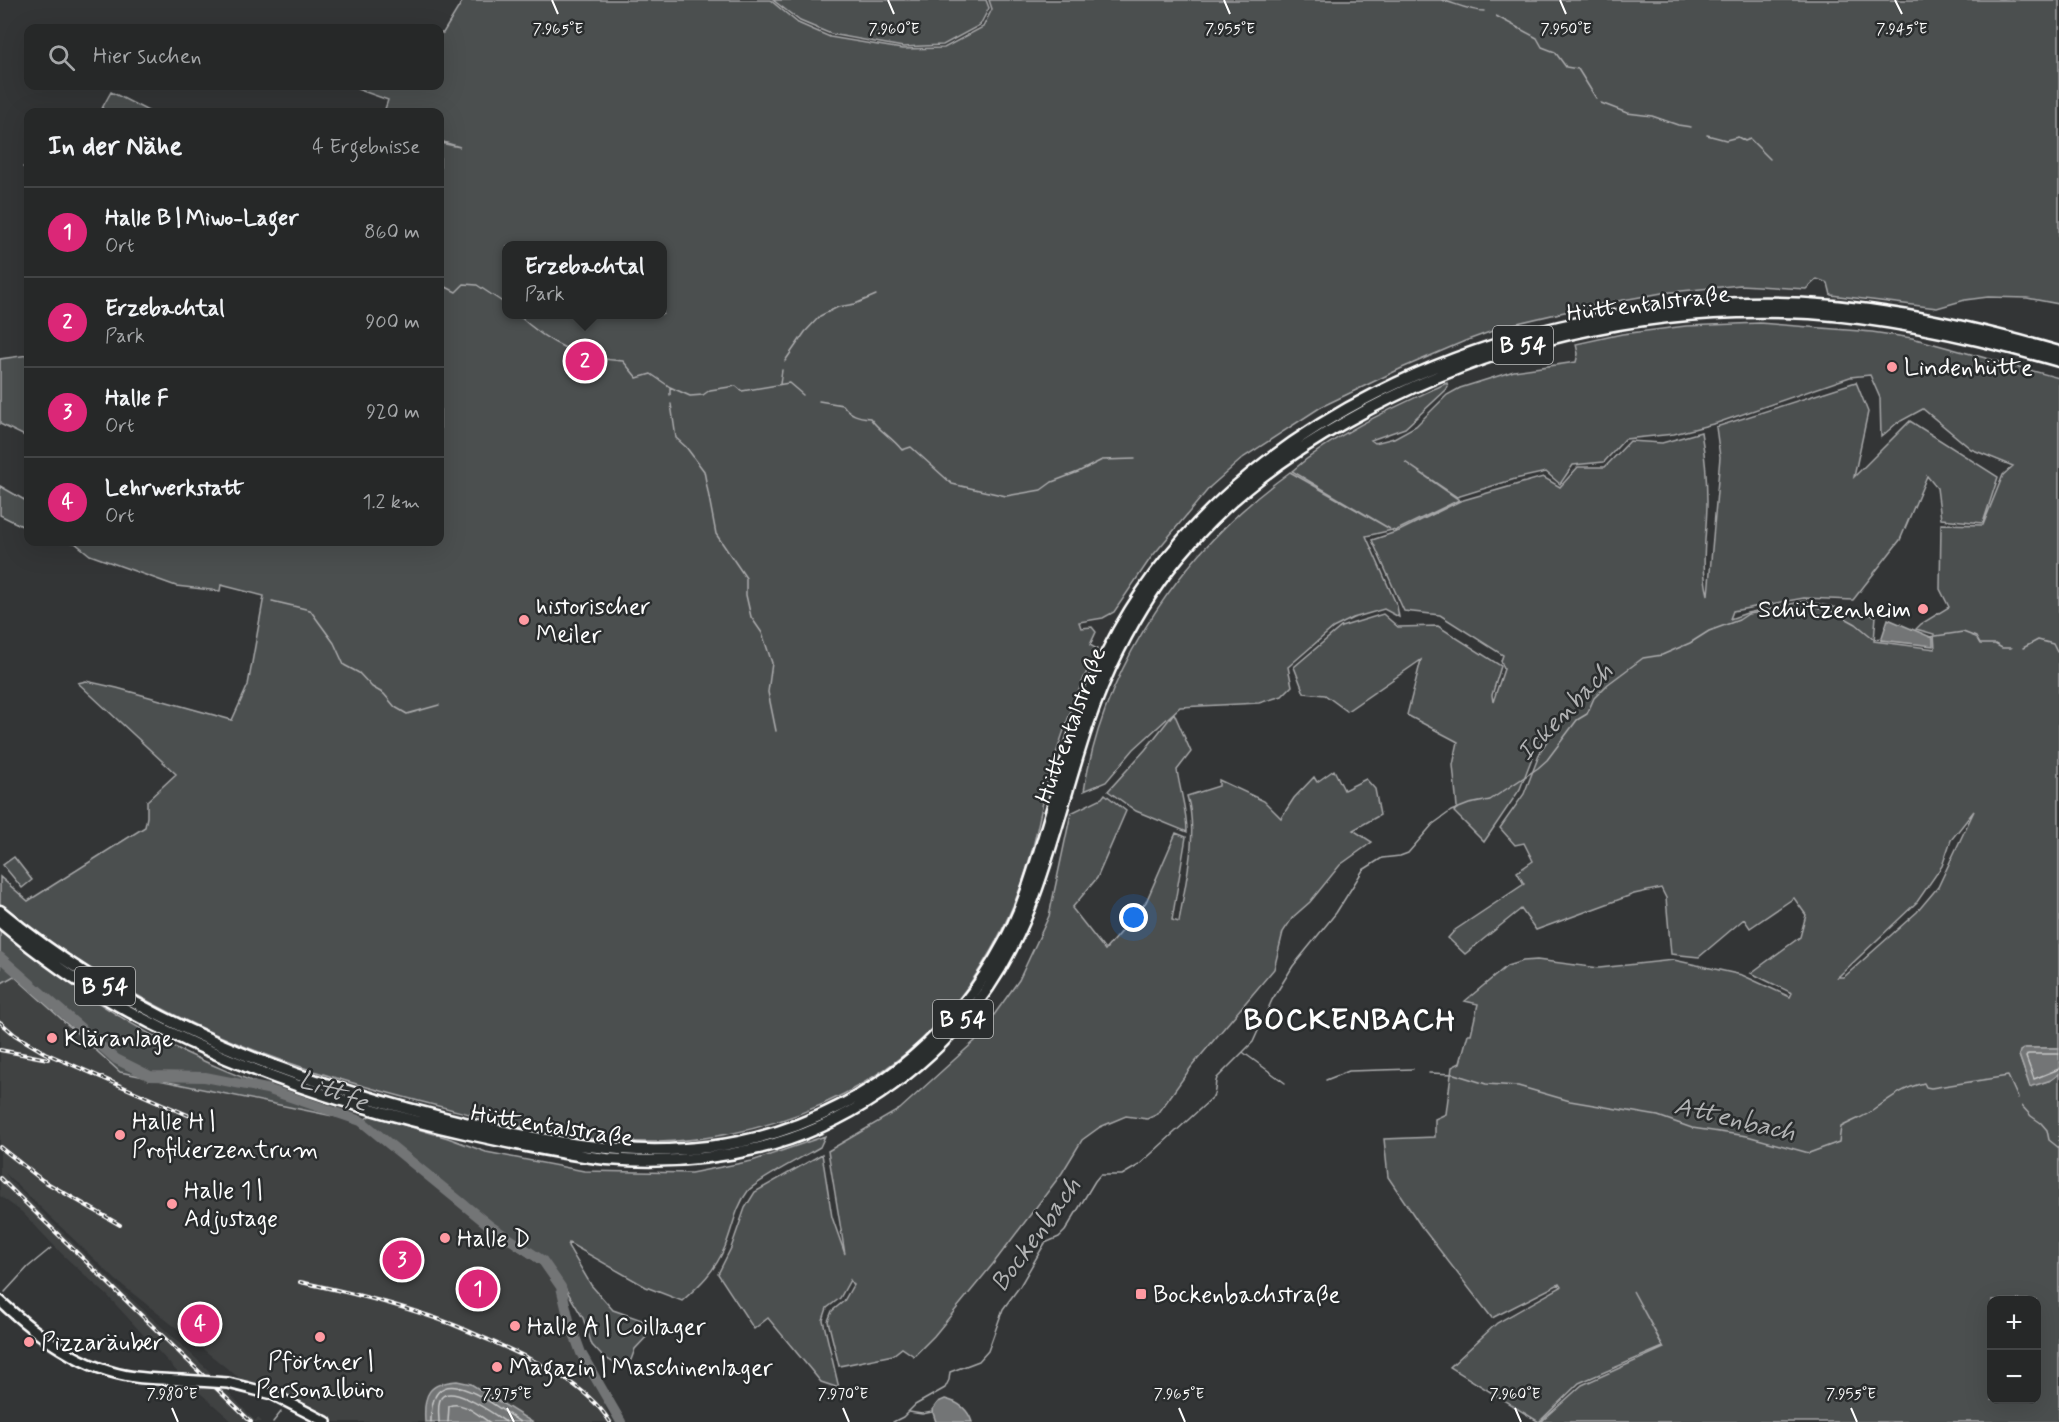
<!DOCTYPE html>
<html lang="de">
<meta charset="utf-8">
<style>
:root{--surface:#262828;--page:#2e3030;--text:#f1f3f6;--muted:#a4a6a8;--line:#424445;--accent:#db2777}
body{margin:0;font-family:Mynerve,sans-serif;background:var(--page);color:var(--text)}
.controls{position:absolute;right:18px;bottom:18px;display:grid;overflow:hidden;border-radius:12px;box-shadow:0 6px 24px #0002}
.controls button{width:54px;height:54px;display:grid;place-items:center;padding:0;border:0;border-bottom:2px solid var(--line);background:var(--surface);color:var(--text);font:30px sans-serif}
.you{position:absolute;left:1134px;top:918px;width:21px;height:21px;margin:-15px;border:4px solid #fff;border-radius:50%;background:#1a73e8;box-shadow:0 0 0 9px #1a73e833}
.badge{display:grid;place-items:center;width:39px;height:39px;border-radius:50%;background:var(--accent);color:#fff;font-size:20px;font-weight:700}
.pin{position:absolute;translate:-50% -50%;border:3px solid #fff;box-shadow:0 2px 6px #0006}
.popup{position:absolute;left:502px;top:241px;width:165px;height:78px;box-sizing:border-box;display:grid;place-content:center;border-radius:12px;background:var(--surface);filter:drop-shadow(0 2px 4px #0005);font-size:20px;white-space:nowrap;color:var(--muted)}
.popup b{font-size:22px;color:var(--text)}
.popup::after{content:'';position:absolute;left:50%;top:100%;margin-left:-12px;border:12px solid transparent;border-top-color:var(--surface)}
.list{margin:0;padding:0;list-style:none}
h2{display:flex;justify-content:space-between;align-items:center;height:78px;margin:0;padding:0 24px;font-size:26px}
h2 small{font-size:20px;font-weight:400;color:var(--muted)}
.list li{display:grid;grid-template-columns:39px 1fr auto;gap:18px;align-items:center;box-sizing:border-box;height:90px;padding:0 24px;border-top:2px solid var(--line)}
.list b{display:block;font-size:22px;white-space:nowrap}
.list p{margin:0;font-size:20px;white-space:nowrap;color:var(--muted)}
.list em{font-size:20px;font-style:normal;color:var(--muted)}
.icon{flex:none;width:33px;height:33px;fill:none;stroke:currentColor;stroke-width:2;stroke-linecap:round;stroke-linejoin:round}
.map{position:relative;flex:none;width:2059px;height:1422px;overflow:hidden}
.search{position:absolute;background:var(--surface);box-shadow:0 6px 24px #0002;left:24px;top:24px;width:420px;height:66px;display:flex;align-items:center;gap:15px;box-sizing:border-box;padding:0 21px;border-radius:12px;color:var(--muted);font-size:22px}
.panel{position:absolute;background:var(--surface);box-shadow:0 6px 24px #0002;left:24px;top:108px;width:420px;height:438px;border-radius:12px}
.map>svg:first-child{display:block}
.built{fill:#404243}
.green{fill:#4c4f50;stroke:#a6a7a8;stroke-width:1.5;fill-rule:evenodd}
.water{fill:#737576;stroke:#abacad;stroke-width:1.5}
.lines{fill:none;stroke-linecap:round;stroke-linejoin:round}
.shore{stroke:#c7c8c8;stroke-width:1.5}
.stream{stroke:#abacad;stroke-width:1.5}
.river{stroke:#737576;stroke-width:10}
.primary-casing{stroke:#fff;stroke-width:14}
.trunk-casing{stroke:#fff;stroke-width:15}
.primary{stroke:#2a2d2e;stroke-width:9}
.trunk{stroke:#2a2d2e;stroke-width:10}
.rail-casing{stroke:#fff;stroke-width:4}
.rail{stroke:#2a2d2e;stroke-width:1.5;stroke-dasharray:4.5;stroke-linecap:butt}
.primary-bridge-casing{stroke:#fff;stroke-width:14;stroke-linecap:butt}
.primary-bridge{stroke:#2a2d2e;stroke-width:9}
.ticks{fill:none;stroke:#fff;stroke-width:2}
.poi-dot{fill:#ff9aa2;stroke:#2a2d2e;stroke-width:2}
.labels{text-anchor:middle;stroke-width:5;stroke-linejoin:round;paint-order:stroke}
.shield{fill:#2a2d2e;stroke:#bfc0c0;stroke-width:1.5}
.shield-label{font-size:22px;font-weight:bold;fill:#fff}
.street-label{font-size:24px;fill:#fff;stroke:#2a2d2e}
.poi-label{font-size:24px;fill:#fff;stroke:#2a2d2e;text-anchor:start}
.water-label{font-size:26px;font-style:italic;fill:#b2b3b4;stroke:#2a2d2e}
.district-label{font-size:30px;font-weight:bold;letter-spacing:1.5px;fill:#fff;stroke:#2a2d2e}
.ticks-label{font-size:15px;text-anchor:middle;fill:#fff;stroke:#2a2d2e;stroke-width:5;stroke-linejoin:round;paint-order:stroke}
</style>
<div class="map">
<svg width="2059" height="1422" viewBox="0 0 2059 1422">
<rect width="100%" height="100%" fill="#333536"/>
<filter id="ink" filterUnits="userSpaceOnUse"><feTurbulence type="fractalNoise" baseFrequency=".0167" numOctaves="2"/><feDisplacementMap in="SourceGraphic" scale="12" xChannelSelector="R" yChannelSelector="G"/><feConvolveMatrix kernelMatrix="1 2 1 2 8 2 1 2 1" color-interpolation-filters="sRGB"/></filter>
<g filter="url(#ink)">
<path class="built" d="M 13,975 L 120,1072 L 357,1121 L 530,1253 L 559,1283 L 608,1414 L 614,1422 L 329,1422 L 243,1381 L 116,1280 L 5,1173 L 12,1183 L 111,1280 L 205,1367 L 255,1421 L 258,1418 L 262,1422 L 233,1422 L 182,1377 L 107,1295 L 64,1256 L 22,1212 L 0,1196 L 0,984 Z"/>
<path class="green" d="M 463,0 L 770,0 L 798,23 L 830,37 L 902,49 L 944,48 L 983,27 L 992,9 L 989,0 L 2059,0 L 2059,304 L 2027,298 L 1988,297 L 1965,300 L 1937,308 L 1831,295 L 1828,283 L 1817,279 L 1806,289 L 1740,285 L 1662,293 L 1590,306 L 1509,325 L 1465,341 L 1402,368 L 1321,407 L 1244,457 L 1210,487 L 1150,559 L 1114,612 L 1103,618 L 1079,622 L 1081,628 L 1092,627 L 1096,632 L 1090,645 L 1097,649 C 1077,691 1062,733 1049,777 C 1042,803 1038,829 1031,854 C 1017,907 990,959 957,1001 C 877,1105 731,1153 603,1140 C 545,1135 490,1119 434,1105 C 360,1086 285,1065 215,1034 C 174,1016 132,993 94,971 C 61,951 31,926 0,904 L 0,877 L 28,901 L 145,827 L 147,817 L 147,801 L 176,774 L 78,683 L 86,681 L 117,688 L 232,720 L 248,685 L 264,596 L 221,585 L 220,591 L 176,586 L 90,555 L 75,543 L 69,542 L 440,542 L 440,143 L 460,147 L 440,141 L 440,112 L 384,112 L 388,100 L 357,89 L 357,86 L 440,86 L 440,33 L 443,33 ZM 507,246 L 663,246 L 663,314 L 507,314 Z
M 773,0 L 986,0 L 989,8 L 980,25 L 943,45 L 903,47 L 831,34 L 800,21 Z
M 111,92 L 150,112 L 155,112 L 100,112 Z
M 1760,323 L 1872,332 L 1912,338 L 2059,378 L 2059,1048 L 2026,1048 L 2019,1055 L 2030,1086 L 2051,1080 L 2059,1074 L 2059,1422 L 1541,1422 L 1582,1385 L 1664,1348 L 1633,1291 L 1663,1347 L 1579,1383 L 1539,1422 L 1450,1367 L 1497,1323 L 1561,1287 L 1559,1284 L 1492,1318 L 1421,1226 L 1388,1177 L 1384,1139 L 1435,1137 L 1435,1119 L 1446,1114 L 1452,1067 L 1460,1063 L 1468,1034 L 1471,1034 L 1478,1004 L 1465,1001 L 1507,966 L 1523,961 L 1537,960 L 1599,968 L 1674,960 L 1742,975 L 1790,997 L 1792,993 L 1751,973 L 1800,937 L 1806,915 L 1794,898 L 1750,928 L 1744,919 L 1699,957 L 1671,954 L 1666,898 L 1661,888 L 1634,894 L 1536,930 L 1521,909 L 1465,954 L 1448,938 L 1455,930 L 1524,884 L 1517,872 L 1533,861 L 1524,843 L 1515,845 L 1500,828 L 1524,794 L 1541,750 L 1549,738 L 1545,734 L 1535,750 L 1520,789 L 1484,842 L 1454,812 L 1457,807 L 1453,765 L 1458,742 L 1407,715 L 1421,660 L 1347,711 L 1325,695 L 1304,693 L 1294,667 L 1341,627 L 1383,614 L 1398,627 L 1438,626 L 1501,666 L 1492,695 L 1493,702 L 1504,669 L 1501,661 L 1503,655 L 1440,615 L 1404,611 L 1372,540 L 1399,531 L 1460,501 L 1543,477 L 1560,487 L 1578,467 L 1605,467 L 1630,441 L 1662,443 L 1701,432 C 1705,455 1707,478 1707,502 C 1707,532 1700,565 1708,595 L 1720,457 L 1716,427 L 1856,382 L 1868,412 L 1854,477 L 1910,421 L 1998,477 L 1983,523 L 1941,519 L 1937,488 L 1927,476 L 1900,540 L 1853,600 L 1804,598 L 1733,611 L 1730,619 L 1747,613 L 1805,601 L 1876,616 L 1874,641 L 1935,649 L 1934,634 L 1916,629 L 1921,624 L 1949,607 L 1940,589 L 1941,524 L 1983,525 L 2003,475 L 2013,466 L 1971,449 L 1923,409 L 1897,423 L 1881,437 L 1880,398 L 1870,375 L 1850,377 L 1717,423 L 1674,434 L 1625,439 L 1604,462 L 1573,465 L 1560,484 L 1546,472 L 1515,479 L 1457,497 L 1405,462 L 1459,500 L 1395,531 L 1392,530 L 1366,536 L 1397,606 L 1399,617 L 1384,609 L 1353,618 L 1333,628 L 1288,667 L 1292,686 L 1282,696 L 1259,703 L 1180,707 L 1134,749 L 1106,782 L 1084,791 C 1104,663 1186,547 1290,472 L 1390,529 L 1292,471 C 1335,433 1395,407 1447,383 L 1448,387 L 1446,390 L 1405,428 L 1371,440 L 1375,443 L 1394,438 L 1416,426 L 1447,395 L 1460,388 L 1514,371 L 1576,362 L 1578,354 L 1576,344 L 1622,334 L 1686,326 ZM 1974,811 L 1938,887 L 1917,912 L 1844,977 L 1838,977 L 1917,902 L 1942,866 L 1951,840 ZM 1992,1300 L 2036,1300 L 2036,1400 L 1992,1400 Z
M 28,355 L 28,442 L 25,436 L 0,424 L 0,359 Z
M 0,486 L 28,502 L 28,529 L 0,515 Z
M 1174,713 L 1191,752 L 1177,770 C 1180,791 1187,811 1187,832 L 1136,811 L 1108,791 L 1145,750 Z
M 1334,770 L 1344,790 L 1366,779 L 1375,789 L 1380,815 L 1353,830 L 1372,842 L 1340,865 L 1310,902 L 1293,917 L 1283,932 L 1274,969 L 1192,1066 L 1158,1114 L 1147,1119 L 1126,1116 L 1100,1127 L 1082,1140 L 1062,1173 L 993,1264 L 934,1336 L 914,1356 L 902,1348 L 893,1355 L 839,1366 L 828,1321 L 832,1311 L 844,1301 L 853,1285 L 850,1280 L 840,1298 L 827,1308 L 823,1320 L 839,1388 L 821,1382 L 768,1318 L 754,1329 L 718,1274 L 731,1248 L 745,1208 L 755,1192 L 822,1154 L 832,1217 L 845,1254 L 828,1151 L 900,1109 L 976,1040 L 1019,980 L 1049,916 L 1071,813 L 1102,798 L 1105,794 L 1126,811 L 1097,878 L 1072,908 L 1105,950 L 1146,902 L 1176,833 L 1186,837 L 1172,920 L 1179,922 C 1185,882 1199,834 1187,796 L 1219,786 L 1219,780 L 1264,801 L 1281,818 L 1294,798 L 1314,777 L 1317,782 Z
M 14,857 L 32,880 L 22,888 L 3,865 Z
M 0,930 C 49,968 95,1004 150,1034 C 215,1071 288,1094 357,1121 L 120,1072 L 14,976 L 0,984 Z
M 371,1115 L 448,1138 L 486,1152 L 584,1171 L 691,1173 L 752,1161 L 825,1136 L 820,1147 C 805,1156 756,1181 748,1191 C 735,1208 733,1228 725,1247 C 715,1271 700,1285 682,1301 L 646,1287 L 569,1243 L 568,1246 L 591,1285 L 613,1310 L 642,1320 L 650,1333 L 635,1349 L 631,1360 L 619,1366 L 602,1356 L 592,1345 L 583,1318 L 558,1276 L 504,1240 L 445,1186 L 359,1123 Z"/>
<path class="water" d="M 1888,619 L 1933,638 L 1933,646 L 1881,640 Z
M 2025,1048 L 2059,1048 L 2059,1074 L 2051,1080 L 2030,1087 L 2019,1055 L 2020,1051 Z
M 457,1381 L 471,1384 L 532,1422 L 425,1422 C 423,1393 429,1383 457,1381 Z
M 945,1399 C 958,1402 968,1409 972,1422 L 936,1422 L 932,1410 L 938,1402 Z"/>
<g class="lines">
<path class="shore" d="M 2059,1054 L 2028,1054 L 2026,1057 L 2034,1079 L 2059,1069
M 431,1422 C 430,1352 492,1404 520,1422
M 439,1422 C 439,1415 437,1404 441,1398 C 452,1383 495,1415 506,1422
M 448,1422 L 449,1406 C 462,1400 478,1415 489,1422"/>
<path class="stream" d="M 1442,0 C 1456,4 1470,11 1484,11
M 1496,16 L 1537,38 L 1542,47 L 1555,52 L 1566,67 L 1578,69 L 1596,98
M 1601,103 L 1627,113 L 1652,116 L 1678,125 L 1691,127
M 1707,135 L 1726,140 L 1738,137 L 1745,141 L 1750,139 L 1770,159
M 23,167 L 28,168
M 440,284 L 456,292 L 464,284 L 477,285 L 507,305
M 517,314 C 550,345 578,358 623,361 L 637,378 L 651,374 L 670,387 L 690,396 L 703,395 L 710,390 L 736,386 L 742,391 L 789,383 L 803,395
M 785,361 L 805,332 L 820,316 L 838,307 L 855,304 L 876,295
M 780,384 L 782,370
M 670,387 L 670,395
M 819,401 L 843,405 C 850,415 858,417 870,418 C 879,431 892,437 902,450 L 911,447 L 952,484 L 1006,496 L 1041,490 L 1052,482 L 1078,472 L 1102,460 L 1135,459
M 671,404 L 676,438 L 686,447 L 704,471 L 716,534 L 746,578 L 746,595 L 751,617 L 762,633 L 772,663 L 768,692 L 776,731
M 272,601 L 310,610 L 334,643 L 344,665 L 359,673 L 372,687 L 384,694 L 395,707 L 407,714 L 439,705
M 1929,637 L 1963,632 L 1976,637 L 1980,644 L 1995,644 L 2002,648 L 2011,648
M 2023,648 L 2038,640 L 2053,644 L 2057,652 L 2059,651
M 1244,1053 L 1285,1083
M 1429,1073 L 1454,1074 L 1486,1084 L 1518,1086 L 1570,1101 L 1658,1116 L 1692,1128 L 1747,1136 L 1809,1153 L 1839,1142 L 1841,1127 C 1851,1121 1865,1117 1875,1109 C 1890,1098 1905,1087 1924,1083 L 1926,1087 L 1931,1088 L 2008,1076 L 2018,1098
M 1326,1080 L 1349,1071 L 1413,1069
M 2022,1106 L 2031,1116 L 2041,1123 L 2047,1130 L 2049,1140 L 2059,1148
M 5,1292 L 28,1267 L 51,1248
M 294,1396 L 296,1393 L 302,1392
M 909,1412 L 922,1414 L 932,1412
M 273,1422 L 281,1412
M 893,1422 L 903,1417 L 915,1405 L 945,1388 L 949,1380 L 950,1372 L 979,1361 L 988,1351 L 1003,1309 L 1020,1286 L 1045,1243 L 1059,1237 L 1065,1231 L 1095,1181 L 1100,1175 L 1122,1175 L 1139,1165 L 1212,1098 C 1217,1091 1214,1085 1217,1078 L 1253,1042 L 1272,1000 L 1293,966 L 1336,913 L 1363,870 L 1382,858 L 1400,856 L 1408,853 L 1433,824 L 1451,811 L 1469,804 L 1490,800 L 1538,768 L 1547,760 L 1577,720 L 1587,714 L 1594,698 L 1608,684 L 1643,658 L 1662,655 L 1690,643 L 1709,631 L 1739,620 L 1748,614 L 1785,609 L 1798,610 L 1810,605 L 1836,613 L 1856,624 L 1874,639 L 1882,638"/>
<path class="river" d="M 0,957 L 116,1059 L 150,1076 L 205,1077 L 267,1089 L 361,1121 L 490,1226 L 543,1261 L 561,1287 L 569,1320 L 581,1353 L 621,1422"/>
<defs>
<path id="primary" d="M 0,1301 C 38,1336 82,1370 135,1377 C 150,1379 166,1379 181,1380
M 228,1383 L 272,1394 L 326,1422"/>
<path id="trunk" d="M 0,911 C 134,1023 301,1085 469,1124 C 548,1142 627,1157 708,1147 C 800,1136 889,1090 950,1020 C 983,983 1011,937 1027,890 C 1055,810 1070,726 1108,650 C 1223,420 1501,308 1747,303 C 1853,300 1958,323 2059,352
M 0,922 C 36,952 73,980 114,1003 C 223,1065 347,1107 470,1134 C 515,1144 561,1154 607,1159 C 658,1163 710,1160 759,1148 C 845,1127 922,1073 977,1003 C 1056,901 1060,765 1118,652 C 1137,614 1160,577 1188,546 C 1232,494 1288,454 1347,421 C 1488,341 1648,304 1810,313 C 1895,319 1978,338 2059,361"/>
</defs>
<use href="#primary" class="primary-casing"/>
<use href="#trunk" class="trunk-casing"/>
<use href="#primary" class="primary"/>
<use href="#trunk" class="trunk"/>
<defs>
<path id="rail" d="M 0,1022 L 15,1035 L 45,1053 L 197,1119
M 0,1050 L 48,1059
M 0,1147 L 42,1180 L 120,1225
M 0,1178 L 251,1422
M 300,1282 C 344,1291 389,1302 432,1317 C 452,1323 472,1333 491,1341 C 532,1359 586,1383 610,1422"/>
</defs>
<use href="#rail" class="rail-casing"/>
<use href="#rail" class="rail"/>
<defs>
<path id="primary-bridge" d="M 181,1380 L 228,1383"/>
</defs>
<use href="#primary-bridge" class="primary-bridge-casing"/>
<use href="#primary-bridge" class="primary-bridge"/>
</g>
</g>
<path class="ticks" d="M 552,0 L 558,14M 888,0 L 894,14M 1224,0 L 1230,14M 1560,0 L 1566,14M 1895,0 L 1902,14M 172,1408 L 178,1422M 507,1408 L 514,1422M 843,1408 L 849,1422M 1179,1408 L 1185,1422M 1515,1408 L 1521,1422M 1851,1408 L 1857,1422"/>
<g class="poi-dot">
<circle cx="1892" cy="367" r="6"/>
<circle cx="1923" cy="609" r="6"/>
<circle cx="524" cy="620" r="6"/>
<circle cx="52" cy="1038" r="6"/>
<circle cx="120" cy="1135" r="6"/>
<circle cx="172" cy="1204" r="6"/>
<circle cx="445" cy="1238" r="6"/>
<rect x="1135" y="1288" width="12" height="12" rx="3"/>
<circle cx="515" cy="1326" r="6"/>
<circle cx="320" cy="1337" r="6"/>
<circle cx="29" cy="1342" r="6"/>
<circle cx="497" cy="1367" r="6"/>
</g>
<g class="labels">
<g class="shield">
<rect x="1493" y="326" width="60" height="38" rx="4.5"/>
<rect x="75" y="967" width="60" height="38" rx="4.5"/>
<rect x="933" y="1000" width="60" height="38" rx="4.5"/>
</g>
<g class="shield-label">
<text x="1523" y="353">B 54</text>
<text x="105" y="994">B 54</text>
<text x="963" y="1027">B 54</text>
</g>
<g class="street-label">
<text transform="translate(1648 303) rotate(-7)" y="8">Hüttentalstraße</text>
<text transform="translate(1070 725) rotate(-70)" y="8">Hüttentalstraße</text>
<text transform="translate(552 1125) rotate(9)" y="8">Hüttentalstraße</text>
</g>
<g class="poi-label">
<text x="1904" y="375">Lindenhütte</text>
<text x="536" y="614">historischer<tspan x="536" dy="28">Meiler</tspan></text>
<text x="1911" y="617" text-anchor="end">Schützenheim</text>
<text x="64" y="1046">Kläranlage</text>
<text x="132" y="1129">Halle H |<tspan x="132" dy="28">Profilierzentrum</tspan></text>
<text x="184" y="1198">Halle 1 |<tspan x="184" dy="28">Adjustage</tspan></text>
<text x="457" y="1246">Halle D</text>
<text x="1153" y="1302">Bockenbachstraße</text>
<text x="527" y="1334">Halle A | Coillager</text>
<text x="41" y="1350">Pizzaräuber</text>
<text x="320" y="1369" text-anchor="middle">Pförtner |<tspan x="320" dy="28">Personalbüro</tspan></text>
<text x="509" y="1375">Magazin | Maschinenlager</text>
</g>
<g class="water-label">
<text transform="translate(1564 711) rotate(-46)" y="9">Ickenbach</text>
<text transform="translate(334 1090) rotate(21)" y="9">Littfe</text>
<text transform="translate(1735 1118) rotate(13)" y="9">Attenbach</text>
<text transform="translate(1035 1234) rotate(-54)" y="9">Bockenbach</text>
</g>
<g class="district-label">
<text x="1350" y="1029">BOCKENBACH</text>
</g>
</g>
<g class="ticks-label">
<text x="558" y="34">7.965°E</text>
<text x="894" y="34">7.960°E</text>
<text x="1230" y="34">7.955°E</text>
<text x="1566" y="34">7.950°E</text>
<text x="1902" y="34">7.945°E</text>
<text x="172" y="1399">7.980°E</text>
<text x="507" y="1399">7.975°E</text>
<text x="843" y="1399">7.970°E</text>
<text x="1179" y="1399">7.965°E</text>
<text x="1515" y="1399">7.960°E</text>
<text x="1851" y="1399">7.955°E</text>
</g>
</svg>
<div class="controls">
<button>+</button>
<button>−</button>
</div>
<div class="you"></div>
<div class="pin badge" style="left:478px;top:1289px">1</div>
<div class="pin badge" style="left:585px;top:361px">2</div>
<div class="popup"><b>Erzebachtal</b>Park</div>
<div class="pin badge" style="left:402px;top:1260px">3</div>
<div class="pin badge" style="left:200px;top:1324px">4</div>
<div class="search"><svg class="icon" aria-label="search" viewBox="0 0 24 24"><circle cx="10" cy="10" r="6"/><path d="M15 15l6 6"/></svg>Hier suchen</div>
<section class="panel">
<h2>In der Nähe<small>4 Ergebnisse</small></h2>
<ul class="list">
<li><span class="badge">1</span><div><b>Halle B | Miwo-Lager</b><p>Ort</p></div><em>860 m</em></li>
<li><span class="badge">2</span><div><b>Erzebachtal</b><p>Park</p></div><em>900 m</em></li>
<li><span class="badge">3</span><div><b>Halle F</b><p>Ort</p></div><em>920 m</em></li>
<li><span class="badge">4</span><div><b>Lehrwerkstatt</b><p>Ort</p></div><em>1.2 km</em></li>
</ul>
</section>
</div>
